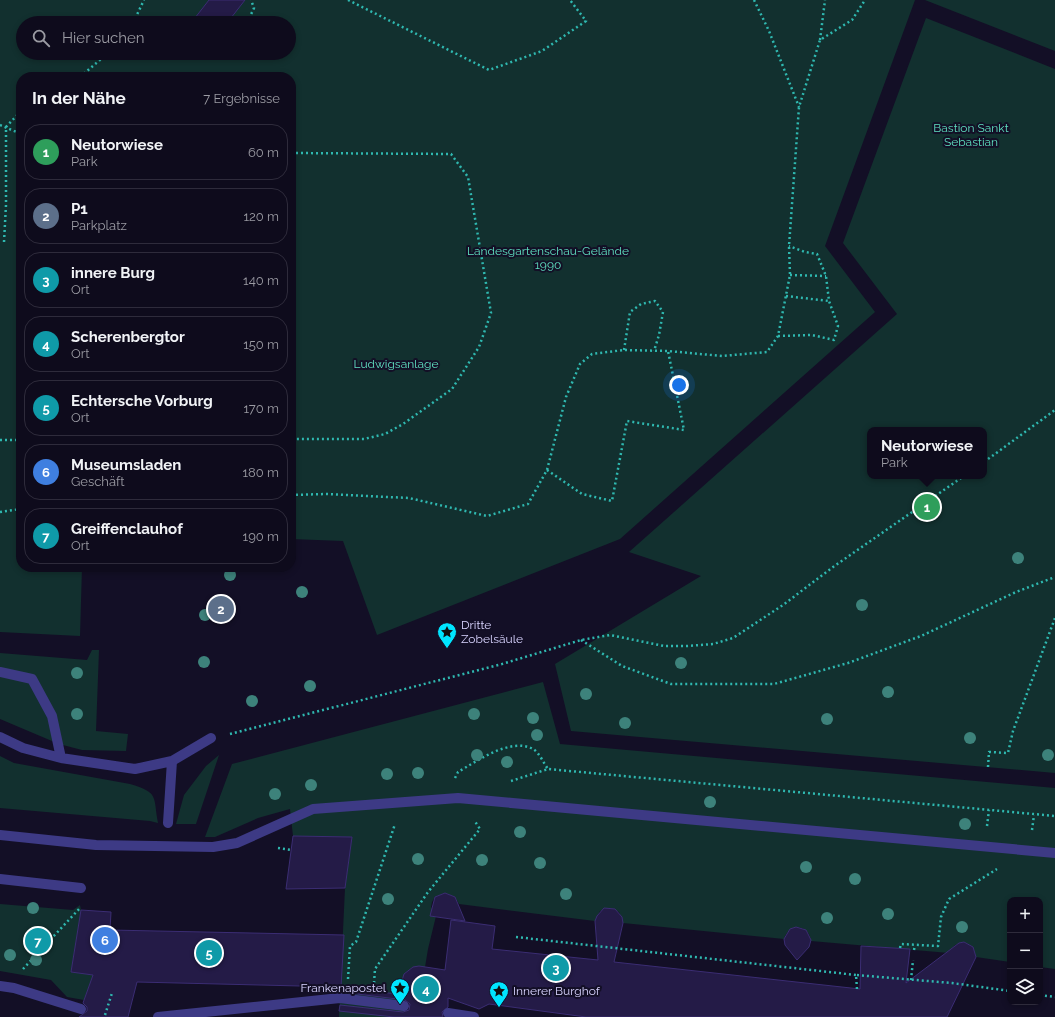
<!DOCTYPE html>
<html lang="de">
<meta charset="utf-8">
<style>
:root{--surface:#0e0b1c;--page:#1c1929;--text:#f1f3f6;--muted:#9b9ba3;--line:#2e2b3b;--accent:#1a73e8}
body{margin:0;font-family:Raleway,sans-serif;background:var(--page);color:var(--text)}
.controls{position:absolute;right:12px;bottom:12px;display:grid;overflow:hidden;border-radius:8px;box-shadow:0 2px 6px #0003}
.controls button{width:36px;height:36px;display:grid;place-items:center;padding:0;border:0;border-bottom:1px solid var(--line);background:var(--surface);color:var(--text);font:20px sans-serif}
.you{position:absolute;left:679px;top:385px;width:14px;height:14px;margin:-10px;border:3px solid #fff;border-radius:50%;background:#1a73e8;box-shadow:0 0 0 6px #1a73e833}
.badge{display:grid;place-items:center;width:26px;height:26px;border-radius:50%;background:var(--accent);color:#fff;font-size:13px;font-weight:700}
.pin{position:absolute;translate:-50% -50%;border:2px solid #fff;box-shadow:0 1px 4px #0006}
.popup{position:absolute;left:867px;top:427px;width:120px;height:52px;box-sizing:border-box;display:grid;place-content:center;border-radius:8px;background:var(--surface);filter:drop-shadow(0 1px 3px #0005);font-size:13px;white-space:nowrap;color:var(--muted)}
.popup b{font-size:15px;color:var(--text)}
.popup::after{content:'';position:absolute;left:50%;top:100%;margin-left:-8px;border:8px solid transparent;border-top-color:var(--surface)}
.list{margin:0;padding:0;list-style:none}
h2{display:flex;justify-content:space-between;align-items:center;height:52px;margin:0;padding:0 16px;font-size:17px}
h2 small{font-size:13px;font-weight:400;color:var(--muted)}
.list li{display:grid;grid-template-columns:26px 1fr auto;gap:12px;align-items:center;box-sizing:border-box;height:56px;margin:0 8px 8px;padding:0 8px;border:1px solid var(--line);border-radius:16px}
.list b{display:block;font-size:15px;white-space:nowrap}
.list p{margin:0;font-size:13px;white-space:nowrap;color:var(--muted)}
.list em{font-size:13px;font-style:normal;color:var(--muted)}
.icon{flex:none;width:22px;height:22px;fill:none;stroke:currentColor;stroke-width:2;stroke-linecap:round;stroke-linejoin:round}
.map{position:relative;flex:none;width:1055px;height:1017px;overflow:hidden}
.search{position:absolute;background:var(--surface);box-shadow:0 2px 6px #0003;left:16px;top:16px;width:280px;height:44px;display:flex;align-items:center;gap:10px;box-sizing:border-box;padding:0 14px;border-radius:22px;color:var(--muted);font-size:15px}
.panel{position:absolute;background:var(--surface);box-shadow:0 2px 6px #0003;left:16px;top:72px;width:280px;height:500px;border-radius:16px}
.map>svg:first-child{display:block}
.green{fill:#12302f;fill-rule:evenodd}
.building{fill:#241b47;stroke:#3b2d73}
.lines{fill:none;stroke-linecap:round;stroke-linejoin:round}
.path{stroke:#2fb8b0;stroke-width:2.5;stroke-dasharray:2 3;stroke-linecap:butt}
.service{stroke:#3d3a85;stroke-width:10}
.pedestrian{stroke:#3d3a85;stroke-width:10}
.tree{fill:#3d827b}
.labels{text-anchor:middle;stroke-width:4;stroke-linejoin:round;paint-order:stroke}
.park-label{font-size:12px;fill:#5fe0c0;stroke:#130f26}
.poi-label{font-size:12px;fill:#d9d4ff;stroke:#130f26;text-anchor:start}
</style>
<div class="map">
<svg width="1055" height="1017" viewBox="0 0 1055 1017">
<rect width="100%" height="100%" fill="#130f26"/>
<path class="green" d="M 0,0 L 915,0 L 825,246 L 875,312 L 620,539 L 377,635 L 343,541 L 291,539 L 291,77 L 21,77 L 21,567 L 82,567 L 80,636 L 0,632 ZM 23,23 L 289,23 L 289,53 L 23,53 Z
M 925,0 L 1055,0 L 1055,51 Z
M 926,18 L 1055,69 L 1055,773 L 571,731 L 555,664 L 701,576 L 629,552 L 897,314 L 843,243 ZM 870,430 L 984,430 L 984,476 L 870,476 Z
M 92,650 L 99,650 L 96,731 L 128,734 L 126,751 L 82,750 L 59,744 L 0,719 L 0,653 L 87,660 Z
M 543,682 L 560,744 L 1055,788 L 1055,969 L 1040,967 L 1040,900 L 1010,900 L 1010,962 L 976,957 L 973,947 L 964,942 L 955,945 L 949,953 L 811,941 C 809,924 789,923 784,939 L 623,923 L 619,912 L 610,908 L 600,911 L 595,921 L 459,904 L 455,897 L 445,893 L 435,897 L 432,902 L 431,907 L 436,916 L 428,949 L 425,967 L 413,967 L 404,974 L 406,992 L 403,1017 L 339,1017 L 345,888 L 352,837 L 293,836 L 290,809 L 258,818 L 215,837 L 205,837 L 232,764 Z
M 219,755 L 196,824 L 176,824 L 184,795 L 206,766 Z
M 0,756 L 14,763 L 130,784 C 159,793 153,795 158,823 L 150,821 L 0,808 Z
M 0,904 L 73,910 L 80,905 L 81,910 L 71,972 L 93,975 L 84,1000 L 67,997 L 51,980 L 0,971 Z"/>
<path class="building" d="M 209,0 L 245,0 L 227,23 L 191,23 Z
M 293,836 L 352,837 L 345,888 L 286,889 Z
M 445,893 L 455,897 L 465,921 L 430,916 L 435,897 Z
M 604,908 L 615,909 L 622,917 L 623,923 L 614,962 L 860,989 L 861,946 L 910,949 L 906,983 L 959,943 L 964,942 L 973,947 L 976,957 L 947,1017 L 586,1017 L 489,1004 L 479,1009 L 448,998 L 448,1007 L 442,1012 L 443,1017 L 394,1017 L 339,1011 L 340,1005 L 403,1012 L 409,1010 L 410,1004 L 405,1000 L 341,992 L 341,988 L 398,994 L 404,974 L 413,967 L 419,966 L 445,970 L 451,920 L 495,926 L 492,949 L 598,960 L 595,921 L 597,916 Z
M 81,910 L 111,912 L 110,930 L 344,935 L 341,987 L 137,982 L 128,1017 L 79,1017 L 87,1011 L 87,1007 L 83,1003 L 93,975 L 71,972 Z
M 796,927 L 806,930 L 811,940 L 809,947 L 797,960 L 785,945 L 784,939 L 790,929 Z"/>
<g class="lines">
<path class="path" d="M 348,0 L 489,70 L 542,51 L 586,21 L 570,0
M 754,0 L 769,31 L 799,107
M 133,23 L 144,0
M 247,23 L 254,8 L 251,0
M 820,40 L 825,0
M 202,53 L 213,56 L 218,53
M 80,77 L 108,53
M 0,125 L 21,134
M 291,153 L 451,154 L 468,177 L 491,313 L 479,347 L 452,389 L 403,424 L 385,434 L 364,439 L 291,439
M 4,242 L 6,205 L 6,127 L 21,111
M 790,275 L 826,276
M 786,296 L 829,301
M 778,336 L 812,335 L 834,340 L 838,326 L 829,301 L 826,276 L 817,254 L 805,252 L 789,246
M 624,350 L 630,312 L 641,304 L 655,301 L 663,312 L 659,335 L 654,351
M 0,440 L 21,440
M 984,462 L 1055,410
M 547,470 L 582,494 L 612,501 L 627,421 L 684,430 L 668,351
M 291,495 L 326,494 L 409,498 L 487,516 L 528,504 L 547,470 L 566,397 L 580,364 L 592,354 L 624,350 L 668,351 L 722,356 L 767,352 L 778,336 L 790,275 L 789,246 L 799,107 L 820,40 L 852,20 L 865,0
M 0,512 L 21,509
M 581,640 L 622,666 L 671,684 L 774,684 L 848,663 L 921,636 L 1016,592 L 1055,577
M 230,734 L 502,664 L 581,640 L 610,635 L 664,646 L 687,646 L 713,644 L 733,638 L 783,605 L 833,567 L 964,476
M 988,767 L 989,752 L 1008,753 L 1013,731 L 1055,618
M 455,778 L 458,772 C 477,761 511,737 533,749 C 539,752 544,764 548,769
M 511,781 L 548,769 L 1055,816
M 987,826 L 989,810
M 1032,830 L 1034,815
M 278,848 L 291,850
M 516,937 L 856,975
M 900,948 L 901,944 L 938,946 L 941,917 L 949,899 L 997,869
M 914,950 L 915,945
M 23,969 L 80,908
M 348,979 L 350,946 L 356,942 L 395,824
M 911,980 L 913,960
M 374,983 L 375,969 L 428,892 L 480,829 L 474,820
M 857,989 L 856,975 L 952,983 L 1010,991
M 1040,995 L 1055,997
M 105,1015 L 112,993"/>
<path class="service" d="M 0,672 L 32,679 L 52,716 L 61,758
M 0,737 L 23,748 L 61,758 L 135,769 L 172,761 L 211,738
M 168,823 L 172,761
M 0,835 L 96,845 L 213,847 L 237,843 L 313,809 L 458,798 L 1055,853
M 0,879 L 81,888
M 0,986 L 14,988 L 81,1009
M 158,1017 L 340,998 L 404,1006"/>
<path class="pedestrian" d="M 448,1013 L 474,1017"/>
</g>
<g class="tree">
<circle cx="1018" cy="558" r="6"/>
<circle cx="230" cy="575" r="6"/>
<circle cx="302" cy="592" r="6"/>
<circle cx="862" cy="605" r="6"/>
<circle cx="205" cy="615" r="6"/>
<circle cx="204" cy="662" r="6"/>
<circle cx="681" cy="663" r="6"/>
<circle cx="77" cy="673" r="6"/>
<circle cx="310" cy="686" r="6"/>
<circle cx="888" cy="692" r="6"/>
<circle cx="586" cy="694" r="6"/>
<circle cx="252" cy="701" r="6"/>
<circle cx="77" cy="714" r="6"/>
<circle cx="474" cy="714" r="6"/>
<circle cx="533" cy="718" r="6"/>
<circle cx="827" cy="719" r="6"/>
<circle cx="625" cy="723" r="6"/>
<circle cx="537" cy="735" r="6"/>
<circle cx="970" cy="738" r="6"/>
<circle cx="477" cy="755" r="6"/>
<circle cx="1048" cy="755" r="6"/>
<circle cx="507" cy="762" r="6"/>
<circle cx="418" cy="773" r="6"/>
<circle cx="387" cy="774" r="6"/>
<circle cx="311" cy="785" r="6"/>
<circle cx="275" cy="794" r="6"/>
<circle cx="710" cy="802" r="6"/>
<circle cx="965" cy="824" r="6"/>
<circle cx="520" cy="832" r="6"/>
<circle cx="418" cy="859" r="6"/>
<circle cx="482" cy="860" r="6"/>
<circle cx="540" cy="863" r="6"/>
<circle cx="806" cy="867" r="6"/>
<circle cx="855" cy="879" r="6"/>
<circle cx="566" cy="894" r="6"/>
<circle cx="388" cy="899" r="6"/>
<circle cx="33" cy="908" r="6"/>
<circle cx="888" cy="914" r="6"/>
<circle cx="827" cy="918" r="6"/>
<circle cx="962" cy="927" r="6"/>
<circle cx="10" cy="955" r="6"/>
<circle cx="36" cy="960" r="6"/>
</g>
<defs>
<symbol id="sight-pin" viewBox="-11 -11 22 30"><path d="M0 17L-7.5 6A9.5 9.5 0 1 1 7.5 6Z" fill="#00e5ff" stroke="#130f26"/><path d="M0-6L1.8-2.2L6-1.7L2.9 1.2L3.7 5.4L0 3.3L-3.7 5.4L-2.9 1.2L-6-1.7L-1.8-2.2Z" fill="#111"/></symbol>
</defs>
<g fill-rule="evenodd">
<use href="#sight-pin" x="436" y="621" width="22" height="30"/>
<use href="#sight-pin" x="389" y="977" width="22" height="30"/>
<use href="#sight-pin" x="488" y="980" width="22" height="30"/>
</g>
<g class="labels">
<g class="park-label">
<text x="971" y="132">Bastion Sankt<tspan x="971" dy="14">Sebastian</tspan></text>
<text x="548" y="255">Landesgartenschau-Gelände<tspan x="548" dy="14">1990</tspan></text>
<text x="396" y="368">Ludwigsanlage</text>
</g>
<g class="poi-label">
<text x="461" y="629">Dritte<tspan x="461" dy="14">Zobelsäule</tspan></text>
<text x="386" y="992" text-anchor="end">Frankenapostel</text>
<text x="513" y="995">Innerer Burghof</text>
</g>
</g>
</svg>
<div class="controls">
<button>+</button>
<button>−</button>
<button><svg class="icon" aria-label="layers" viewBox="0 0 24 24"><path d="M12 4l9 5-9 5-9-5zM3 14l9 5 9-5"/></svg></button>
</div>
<div class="you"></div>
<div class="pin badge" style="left:927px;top:507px;background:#2e9e5b">1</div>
<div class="popup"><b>Neutorwiese</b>Park</div>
<div class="pin badge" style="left:221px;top:609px;background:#5c6f8a">2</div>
<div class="pin badge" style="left:556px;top:968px;background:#0f9aa8">3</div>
<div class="pin badge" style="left:426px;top:989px;background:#0f9aa8">4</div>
<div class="pin badge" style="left:209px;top:953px;background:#0f9aa8">5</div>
<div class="pin badge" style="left:105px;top:940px;background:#3f7fe0">6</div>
<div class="pin badge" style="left:38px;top:941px;background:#0f9aa8">7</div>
<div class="search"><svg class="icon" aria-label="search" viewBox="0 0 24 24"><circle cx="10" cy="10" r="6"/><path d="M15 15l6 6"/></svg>Hier suchen</div>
<section class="panel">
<h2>In der Nähe<small>7 Ergebnisse</small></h2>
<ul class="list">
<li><span class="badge" style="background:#2e9e5b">1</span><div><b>Neutorwiese</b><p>Park</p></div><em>60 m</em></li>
<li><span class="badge" style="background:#5c6f8a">2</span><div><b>P1</b><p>Parkplatz</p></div><em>120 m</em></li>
<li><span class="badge" style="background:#0f9aa8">3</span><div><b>innere Burg</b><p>Ort</p></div><em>140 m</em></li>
<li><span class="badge" style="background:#0f9aa8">4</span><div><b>Scherenbergtor</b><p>Ort</p></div><em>150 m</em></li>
<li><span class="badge" style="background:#0f9aa8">5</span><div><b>Echtersche Vorburg</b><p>Ort</p></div><em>170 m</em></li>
<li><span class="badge" style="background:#3f7fe0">6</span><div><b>Museumsladen</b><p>Geschäft</p></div><em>180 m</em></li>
<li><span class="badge" style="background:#0f9aa8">7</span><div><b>Greiffenclauhof</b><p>Ort</p></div><em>190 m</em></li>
</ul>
</section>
</div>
